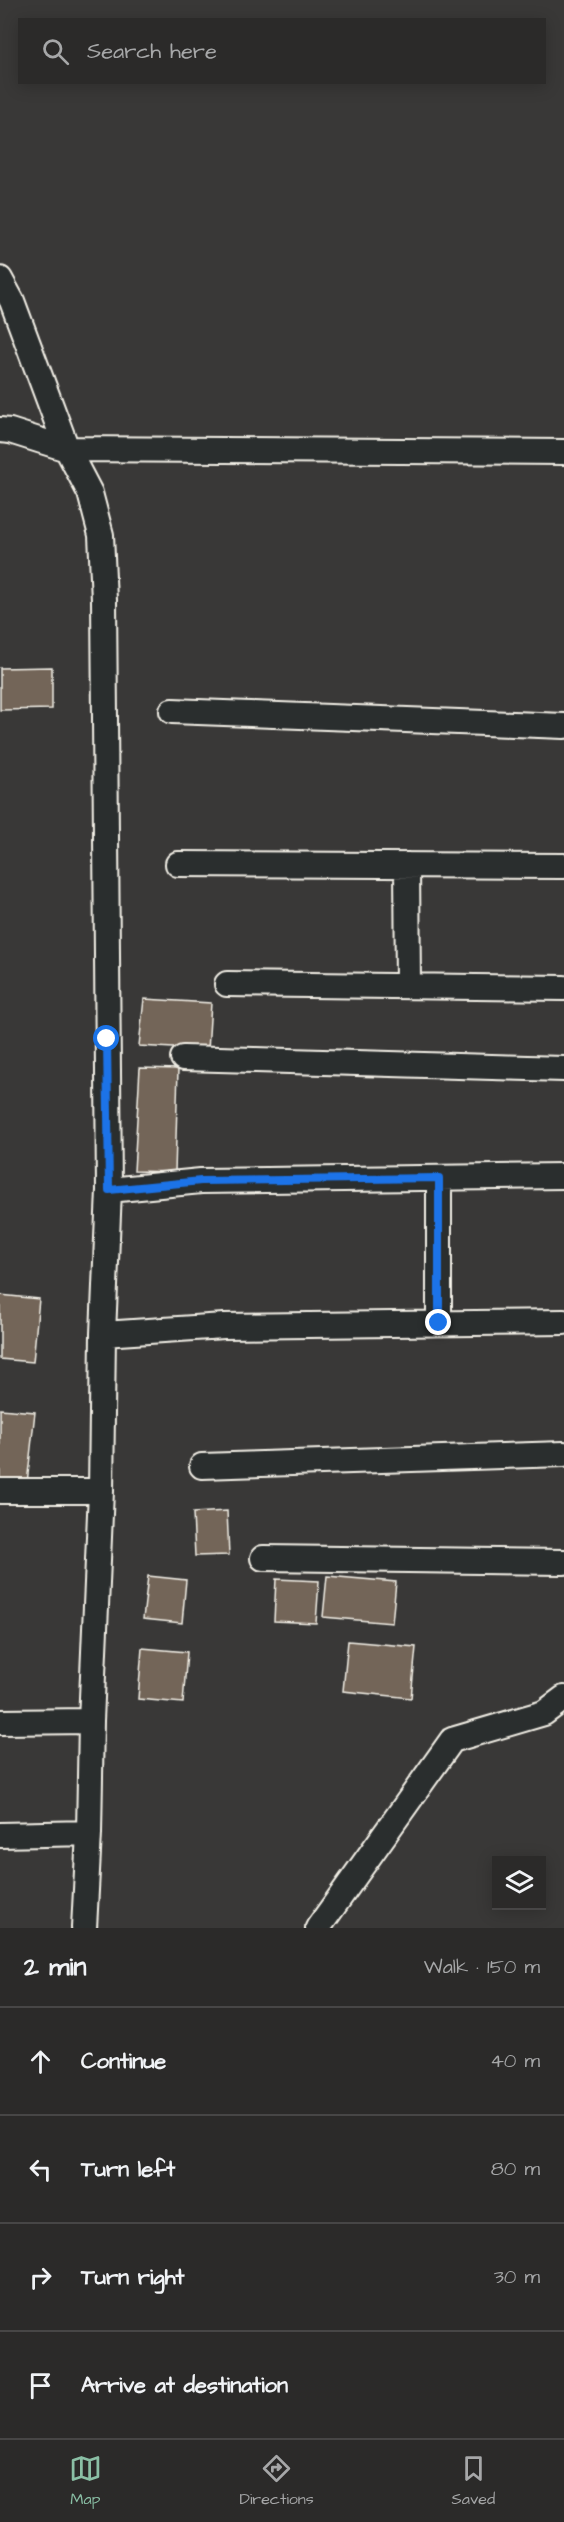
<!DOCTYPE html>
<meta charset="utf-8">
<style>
:root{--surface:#2b2a29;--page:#333231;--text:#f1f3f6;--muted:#a6a7a8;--line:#474646;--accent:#8abfa5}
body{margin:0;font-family:"Architects Daughter",sans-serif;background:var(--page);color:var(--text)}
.controls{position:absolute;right:18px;bottom:18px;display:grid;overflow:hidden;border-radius:0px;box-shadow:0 3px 15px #0003}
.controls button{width:54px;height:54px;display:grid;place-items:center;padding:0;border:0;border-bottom:2px solid var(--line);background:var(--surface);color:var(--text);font:30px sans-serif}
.stop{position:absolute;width:18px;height:18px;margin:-14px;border:4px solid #1a73e8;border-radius:50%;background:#fff}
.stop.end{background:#1a73e8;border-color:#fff;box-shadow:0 2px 6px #0008}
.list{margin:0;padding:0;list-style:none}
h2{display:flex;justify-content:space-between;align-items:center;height:78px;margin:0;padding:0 24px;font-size:26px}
h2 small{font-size:20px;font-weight:400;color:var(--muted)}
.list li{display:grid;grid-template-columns:39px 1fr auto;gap:18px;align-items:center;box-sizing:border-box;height:108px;padding:0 24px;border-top:2px solid var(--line)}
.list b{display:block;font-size:22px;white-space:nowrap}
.list em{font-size:20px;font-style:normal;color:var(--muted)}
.icon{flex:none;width:33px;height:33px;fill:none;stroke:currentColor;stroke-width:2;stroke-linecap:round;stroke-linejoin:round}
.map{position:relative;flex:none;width:564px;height:1928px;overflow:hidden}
.search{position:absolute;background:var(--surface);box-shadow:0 3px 15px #0003;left:18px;right:18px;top:18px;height:66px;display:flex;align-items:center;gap:15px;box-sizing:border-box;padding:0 21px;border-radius:0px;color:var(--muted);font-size:22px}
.sheet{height:510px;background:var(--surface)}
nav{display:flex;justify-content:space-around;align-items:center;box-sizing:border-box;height:84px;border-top:2px solid var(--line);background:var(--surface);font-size:16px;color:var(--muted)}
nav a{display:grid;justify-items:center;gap:3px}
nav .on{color:var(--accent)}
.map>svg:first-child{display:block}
.building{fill:#736559;stroke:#f4f1e8;stroke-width:1.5}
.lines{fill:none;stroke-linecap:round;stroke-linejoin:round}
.minor-casing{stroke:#f4f1e8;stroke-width:28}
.minor{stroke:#2a2d2e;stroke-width:24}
.route{stroke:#1a73e8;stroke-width:8}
</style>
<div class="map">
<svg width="564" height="1928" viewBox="0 0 564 1928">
<rect width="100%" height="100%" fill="#393837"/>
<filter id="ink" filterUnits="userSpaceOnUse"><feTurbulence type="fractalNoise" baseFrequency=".0167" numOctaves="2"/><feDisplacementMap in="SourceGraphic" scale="12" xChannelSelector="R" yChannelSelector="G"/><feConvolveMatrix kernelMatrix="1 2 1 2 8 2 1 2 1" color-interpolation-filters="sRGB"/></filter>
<g filter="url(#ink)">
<path class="building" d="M 52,667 L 52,709 L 0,710 L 0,668 Z
M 144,999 L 211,1003 L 208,1050 L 139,1046 Z
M 140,1068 L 178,1069 L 175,1172 L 134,1171 Z
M 0,1295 L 39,1299 L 33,1362 L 0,1359 Z
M 0,1409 L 35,1412 L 27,1483 L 0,1480 Z
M 227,1511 L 229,1555 L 195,1556 L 193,1513 Z
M 148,1576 L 186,1580 L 182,1623 L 143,1619 Z
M 327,1576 L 396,1582 L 392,1623 L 323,1617 Z
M 276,1579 L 319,1581 L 316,1623 L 274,1621 Z
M 348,1641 L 416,1647 L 411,1698 L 343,1691 Z
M 142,1648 L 187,1652 L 183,1703 L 138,1699 Z"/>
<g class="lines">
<defs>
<path id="minor" d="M 0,279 L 12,301 L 67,449 L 90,493 L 101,535 L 104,600 L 109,1190 L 103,1334 L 101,1491 L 91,1721 L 89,1833 L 84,1928
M 0,430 L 10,431 L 67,449 L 564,452
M 172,711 L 564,726
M 178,864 L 564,866
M 407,865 L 408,986
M 227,984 L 564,988
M 183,1058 L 564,1069
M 439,1178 L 439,1323
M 109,1190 L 201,1181 L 564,1176
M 103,1334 L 224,1326 L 564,1322
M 202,1466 L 564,1454
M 0,1491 L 101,1491
M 263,1558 L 564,1562
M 0,1722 L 91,1721
M 0,1835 L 89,1833
M 318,1928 L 452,1740 L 544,1713 L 564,1698"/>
</defs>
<use href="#minor" class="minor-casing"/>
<use href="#minor" class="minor"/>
</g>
</g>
<g class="lines" filter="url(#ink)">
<path class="route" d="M 107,1039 L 109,1190 L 201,1181 L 439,1178 L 439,1323"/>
</g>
</svg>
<div class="controls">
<button><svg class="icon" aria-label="layers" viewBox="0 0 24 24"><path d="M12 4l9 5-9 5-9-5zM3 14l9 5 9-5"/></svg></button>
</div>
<div class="stop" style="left:107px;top:1039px"></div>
<div class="stop end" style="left:439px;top:1323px"></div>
<div class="search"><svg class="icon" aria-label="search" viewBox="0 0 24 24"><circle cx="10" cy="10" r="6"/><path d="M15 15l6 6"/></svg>Search here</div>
</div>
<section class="sheet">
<h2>2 min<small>Walk · 150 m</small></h2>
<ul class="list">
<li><svg class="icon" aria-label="ahead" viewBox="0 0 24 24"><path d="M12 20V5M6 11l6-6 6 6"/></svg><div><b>Continue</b></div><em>40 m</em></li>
<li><svg class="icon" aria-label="left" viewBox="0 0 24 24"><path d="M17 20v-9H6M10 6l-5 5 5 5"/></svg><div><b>Turn left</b></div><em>80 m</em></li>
<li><svg class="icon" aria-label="right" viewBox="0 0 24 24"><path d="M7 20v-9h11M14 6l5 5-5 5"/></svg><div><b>Turn right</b></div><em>30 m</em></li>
<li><svg class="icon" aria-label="arrive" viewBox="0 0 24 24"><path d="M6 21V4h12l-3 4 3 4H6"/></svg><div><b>Arrive at destination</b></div></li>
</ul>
</section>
<nav>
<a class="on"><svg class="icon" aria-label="map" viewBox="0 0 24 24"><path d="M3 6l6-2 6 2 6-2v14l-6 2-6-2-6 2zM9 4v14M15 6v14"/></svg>Map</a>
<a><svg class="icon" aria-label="directions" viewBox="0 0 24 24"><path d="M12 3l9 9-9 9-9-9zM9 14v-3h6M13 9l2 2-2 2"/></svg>Directions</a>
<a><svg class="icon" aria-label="saved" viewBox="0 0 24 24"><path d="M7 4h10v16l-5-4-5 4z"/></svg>Saved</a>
</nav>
